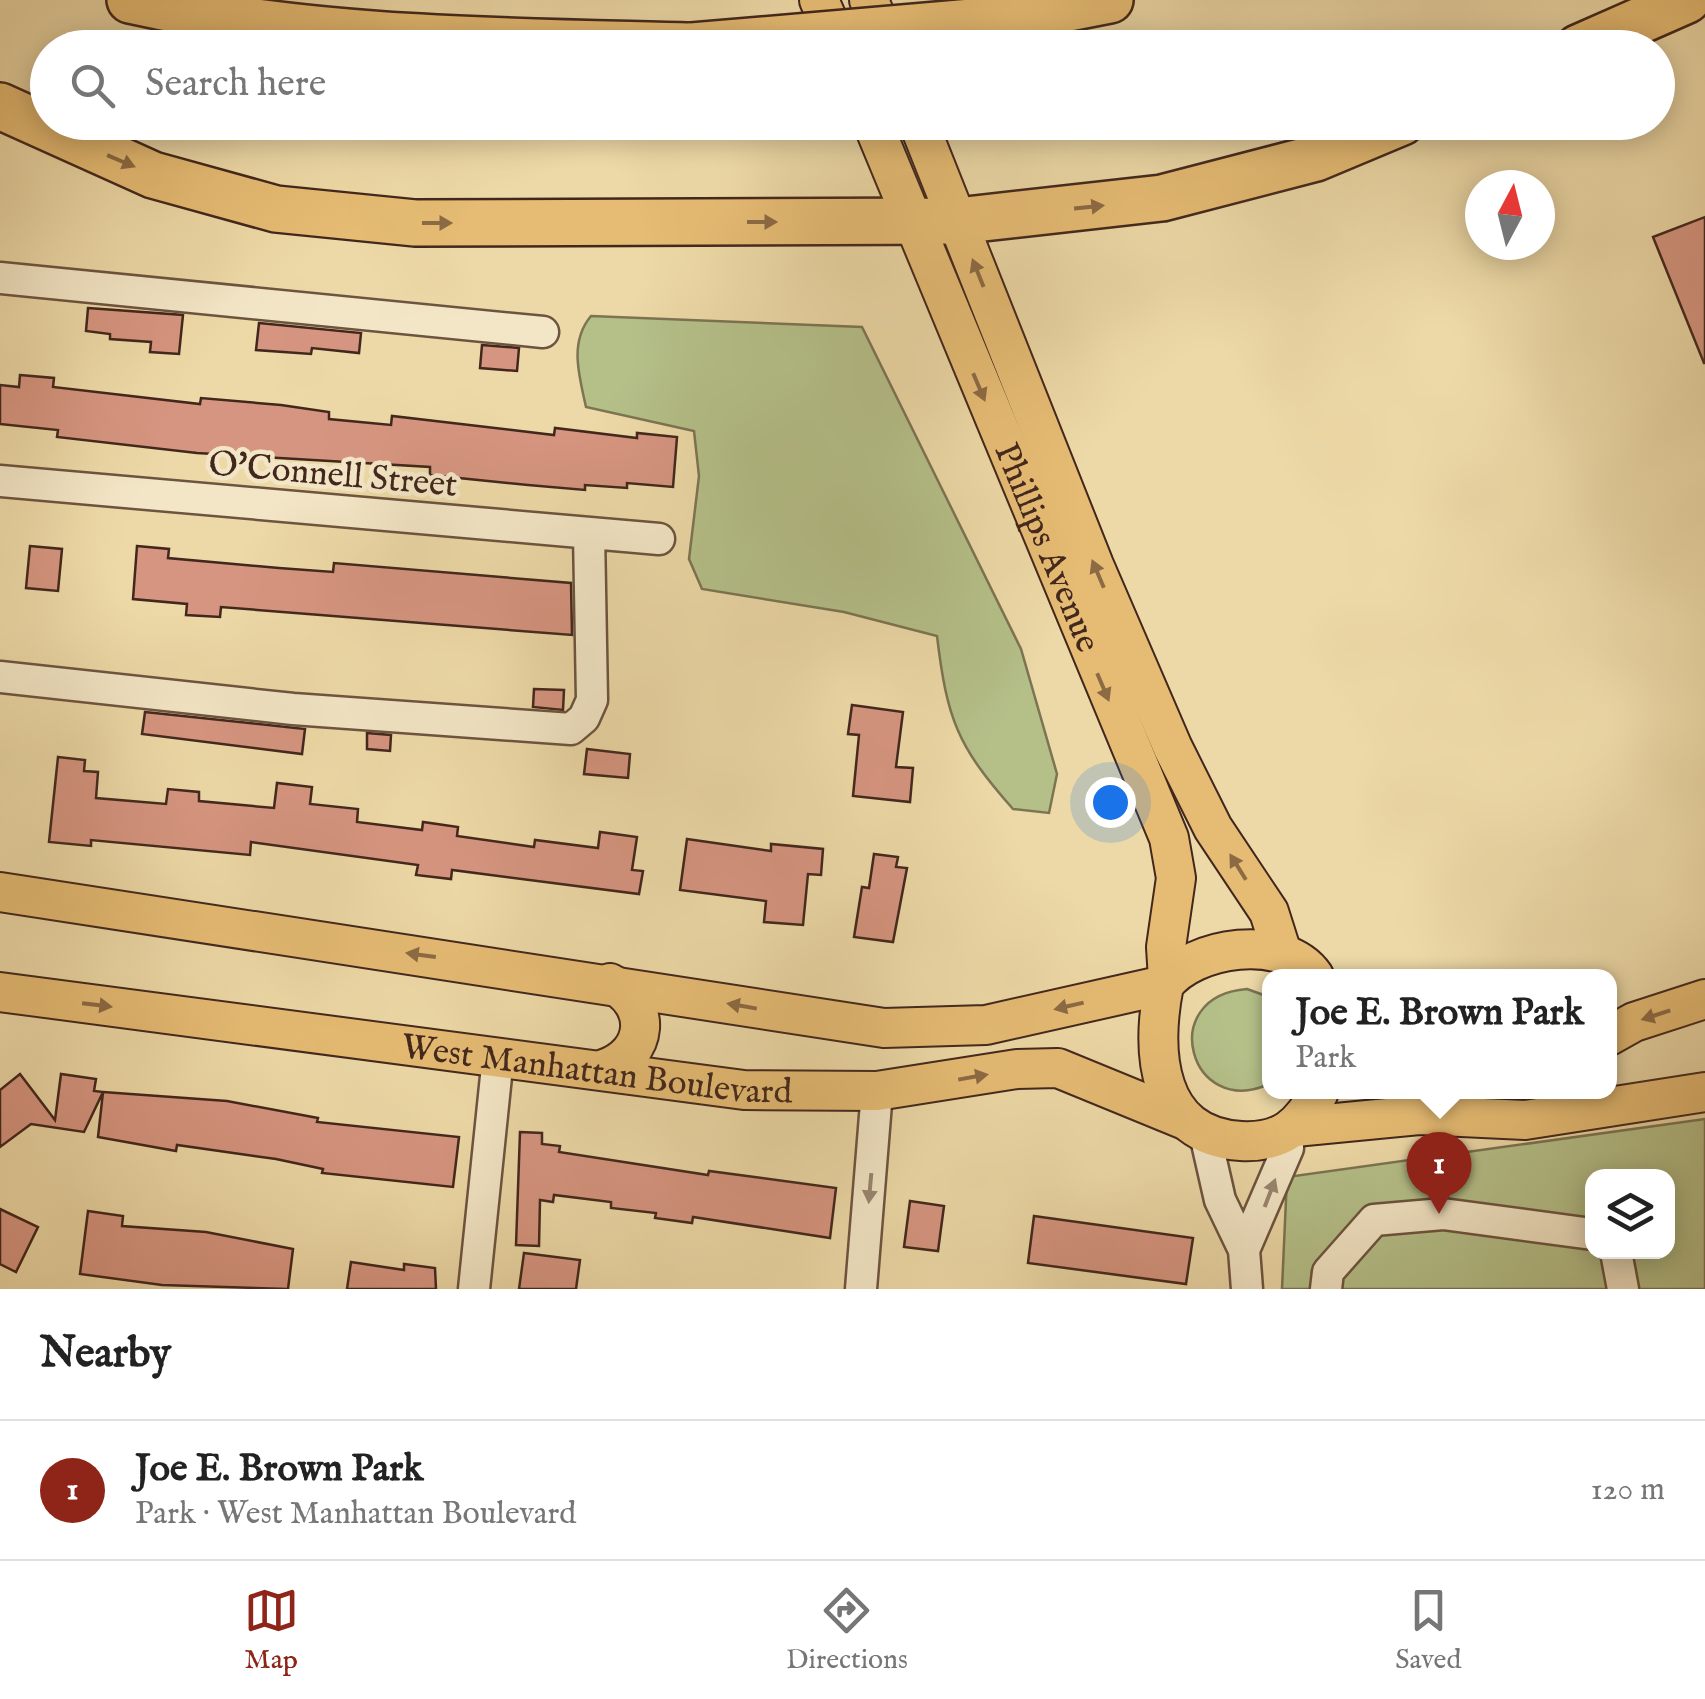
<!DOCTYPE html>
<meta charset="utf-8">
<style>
:root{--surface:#fff;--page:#f6f6f6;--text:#222;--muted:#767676;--line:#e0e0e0;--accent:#8f2418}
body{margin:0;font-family:"IM FELL English",serif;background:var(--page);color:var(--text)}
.controls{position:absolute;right:30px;bottom:30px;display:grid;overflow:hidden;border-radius:20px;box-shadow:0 5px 25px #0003}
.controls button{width:90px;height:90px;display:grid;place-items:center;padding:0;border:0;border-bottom:2px solid var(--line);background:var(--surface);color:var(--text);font:50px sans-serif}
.compass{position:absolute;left:1465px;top:170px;width:90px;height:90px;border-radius:50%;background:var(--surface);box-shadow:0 5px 25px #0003;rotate:7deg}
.you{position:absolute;left:1110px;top:802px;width:35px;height:35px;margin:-25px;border:8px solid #fff;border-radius:50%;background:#1a73e8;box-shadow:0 0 0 15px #1a73e833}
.badge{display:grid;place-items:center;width:65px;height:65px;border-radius:50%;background:var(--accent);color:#fff;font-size:32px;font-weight:700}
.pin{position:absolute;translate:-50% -82px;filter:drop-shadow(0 2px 5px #0008)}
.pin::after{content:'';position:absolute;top:52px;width:35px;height:30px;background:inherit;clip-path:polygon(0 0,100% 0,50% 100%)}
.popup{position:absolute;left:1262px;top:969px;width:355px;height:130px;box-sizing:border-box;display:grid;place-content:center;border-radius:20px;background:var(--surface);filter:drop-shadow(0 2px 8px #0005);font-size:32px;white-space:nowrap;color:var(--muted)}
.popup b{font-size:38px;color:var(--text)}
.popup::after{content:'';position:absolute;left:50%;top:100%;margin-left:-20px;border:20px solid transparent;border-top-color:var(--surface)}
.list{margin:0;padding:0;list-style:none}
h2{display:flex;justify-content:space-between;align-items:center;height:130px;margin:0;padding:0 40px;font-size:42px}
h2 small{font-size:32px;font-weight:400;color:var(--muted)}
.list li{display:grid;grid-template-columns:65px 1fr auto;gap:30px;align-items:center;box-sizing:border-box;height:140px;padding:0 40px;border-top:2px solid var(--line)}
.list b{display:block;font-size:38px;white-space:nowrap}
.list p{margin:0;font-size:32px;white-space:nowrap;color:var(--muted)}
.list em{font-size:32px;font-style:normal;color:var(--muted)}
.icon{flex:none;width:55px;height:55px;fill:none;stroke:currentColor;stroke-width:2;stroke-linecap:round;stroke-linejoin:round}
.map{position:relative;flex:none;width:1705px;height:1289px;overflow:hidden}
.search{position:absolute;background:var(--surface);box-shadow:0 5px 25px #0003;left:30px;right:30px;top:30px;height:110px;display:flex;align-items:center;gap:25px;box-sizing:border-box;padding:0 35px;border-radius:55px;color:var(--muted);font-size:38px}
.sheet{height:270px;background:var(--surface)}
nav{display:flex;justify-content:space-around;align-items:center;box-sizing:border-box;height:140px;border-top:2px solid var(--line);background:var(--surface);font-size:28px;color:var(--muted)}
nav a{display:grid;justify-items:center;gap:5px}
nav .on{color:var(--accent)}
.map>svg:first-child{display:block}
.green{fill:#b5c089;stroke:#7c7453;stroke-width:2.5;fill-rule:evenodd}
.building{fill:#d69580;stroke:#42271d;stroke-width:2.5}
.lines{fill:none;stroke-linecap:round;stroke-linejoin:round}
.minor-casing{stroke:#6d5440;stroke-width:35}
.major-casing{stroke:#42271d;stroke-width:42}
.highway-casing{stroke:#42271d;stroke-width:50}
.minor{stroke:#f3e6c6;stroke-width:30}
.major{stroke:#e6bc74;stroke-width:38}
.highway{stroke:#e6bc74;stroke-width:45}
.highway-bridge-casing{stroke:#42271d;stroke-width:50;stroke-linecap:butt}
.highway-bridge{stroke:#e6bc74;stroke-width:45}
.oneway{fill:#8c6a44}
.oneway2{fill:#9a8672}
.labels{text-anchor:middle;stroke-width:9;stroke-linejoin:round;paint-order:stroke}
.street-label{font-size:35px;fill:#42271d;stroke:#f3e6c6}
</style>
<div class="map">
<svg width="1705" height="1289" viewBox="0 0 1705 1289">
<rect width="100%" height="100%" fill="#edd9a7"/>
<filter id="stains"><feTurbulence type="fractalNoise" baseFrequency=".002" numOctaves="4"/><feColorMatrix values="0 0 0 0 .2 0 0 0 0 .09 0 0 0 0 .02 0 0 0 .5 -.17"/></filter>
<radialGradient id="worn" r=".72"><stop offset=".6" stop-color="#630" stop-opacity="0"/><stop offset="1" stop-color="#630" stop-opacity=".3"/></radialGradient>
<path class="green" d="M 591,316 L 862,327 L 1021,649 L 1057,774 L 1049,813 L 1013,809 C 957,746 947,719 937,636 L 844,612 L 702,589 L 689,559 L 699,476 L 694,431 L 586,407 C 579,375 569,342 591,316 Z
M 1247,989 L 1269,997 L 1269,1084 C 1190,1120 1155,996 1247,989 Z
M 1705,1119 L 1705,1289 L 1282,1289 L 1287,1177 ZM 1592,1176 L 1668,1176 L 1668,1252 L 1592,1252 Z"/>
<path class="building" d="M 1705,217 L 1705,363 L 1704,363 L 1653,237 Z
M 88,308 L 183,315 L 179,354 L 150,352 L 151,342 L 110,339 L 110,334 L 86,331 Z
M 259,323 L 361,333 L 359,353 L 312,348 L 311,354 L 256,350 Z
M 482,345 L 519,348 L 517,371 L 480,368 Z
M 20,375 L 54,378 L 53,387 L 200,404 L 201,398 L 281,405 L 329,412 L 329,419 L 391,425 L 392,416 L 554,435 L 555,428 L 637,438 L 637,433 L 677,437 L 673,487 L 627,483 L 627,488 L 585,485 L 585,490 L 528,485 L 430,475 L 430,467 L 197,453 L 57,437 L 58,430 L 0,424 L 0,385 L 19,387 Z
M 30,546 L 62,549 L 58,591 L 26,588 Z
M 137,546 L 169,549 L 168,558 L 279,568 L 333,572 L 334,563 L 571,583 L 572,635 L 221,607 L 220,617 L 186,615 L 187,604 L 133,599 Z
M 534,689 L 564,690 L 563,710 L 533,707 Z
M 852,705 L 903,712 L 896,767 L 913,768 L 910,802 L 853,796 L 859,735 L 848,734 Z
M 145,712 L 305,729 L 302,754 L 142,734 Z
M 367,733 L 391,735 L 390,751 L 367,749 Z
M 587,749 L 630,754 L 628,778 L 584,774 Z
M 58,757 L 85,760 L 84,771 L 98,772 L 96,798 L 166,804 L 168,789 L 199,792 L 199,801 L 274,808 L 277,783 L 312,787 L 310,804 L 358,809 L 357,822 L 422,830 L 423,822 L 458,827 L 457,836 L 534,847 L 535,840 L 598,848 L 600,832 L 637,837 L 632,870 L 643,871 L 639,894 L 452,870 L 451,879 L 416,875 L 418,865 L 251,842 L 250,855 L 91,840 L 91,846 L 49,842 Z
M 687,839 L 771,851 L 771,844 L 823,849 L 821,875 L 808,874 L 803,925 L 764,922 L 766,901 L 680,890 Z
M 874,854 L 898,857 L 896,867 L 907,868 L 893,942 L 854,937 L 862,887 L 869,888 Z
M 20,1074 L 55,1120 L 61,1074 L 96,1079 L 94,1091 L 103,1092 L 84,1132 L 31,1124 L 0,1147 L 0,1090 Z
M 103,1092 L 227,1101 L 318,1118 L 317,1122 L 459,1137 L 453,1187 L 322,1173 L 323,1169 L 276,1159 L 177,1145 L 176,1151 L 98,1137 Z
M 520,1132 L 542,1133 L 542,1144 L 560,1146 L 559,1152 L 708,1175 L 709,1171 L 836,1188 L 830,1238 L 693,1217 L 692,1223 L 655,1218 L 656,1213 L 611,1208 L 611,1202 L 554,1195 L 553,1202 L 540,1200 L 539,1246 L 516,1245 Z
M 910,1201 L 944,1206 L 938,1251 L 904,1247 Z
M 0,1209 L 38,1227 L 16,1272 L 0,1264 Z
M 88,1211 L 123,1216 L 122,1226 L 206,1232 L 293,1249 L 288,1289 L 162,1285 L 80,1274 Z
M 1034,1216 L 1193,1238 L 1186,1284 L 1028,1263 Z
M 524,1253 L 580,1260 L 576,1289 L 519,1289 Z
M 351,1262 L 404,1270 L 404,1264 L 435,1268 L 436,1289 L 347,1289 Z"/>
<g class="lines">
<defs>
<path id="minor" d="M 0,278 L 543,332
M 0,481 L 659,539
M 0,677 L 293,709 L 571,729 L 584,718 L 592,700 L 589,533
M 1205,1134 L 1220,1200 L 1244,1250 L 1247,1289
M 1244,1250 L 1288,1148 L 1288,1133
M 1616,1252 L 1623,1289
M 474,1289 L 498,1057
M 861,1289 L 877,1091
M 1326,1289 L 1328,1272 L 1374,1220 L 1443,1214 L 1592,1234"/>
<g id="major">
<path d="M 819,0 L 840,48"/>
<path d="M 869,0 L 888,48"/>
<path id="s1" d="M 872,122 L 1169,838 L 1176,878 L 1166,947 L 1168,979"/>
<path d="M 918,122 L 1094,565 L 1173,748 L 1213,828 L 1269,912 L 1282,953"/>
<path d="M 0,892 L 884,1028 L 986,1025 L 1164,985"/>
<path d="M 1314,976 C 1284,933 1193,946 1164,985 C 1151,1051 1155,1136 1241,1141 C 1282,1143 1301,1126 1319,1092"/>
<path id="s2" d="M 0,992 L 744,1090 L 877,1091 L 1017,1069 L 1058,1068 L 1185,1120"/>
<path d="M 1609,1036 L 1634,1022 L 1705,999"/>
<path d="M 604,1069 C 649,1054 653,1004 610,983"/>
<path d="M 1295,1127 L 1419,1115 L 1525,1120 L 1705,1092"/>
</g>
<path id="highway" d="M 130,0 C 313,41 506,41 692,46
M 1018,18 L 1110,0
M 1578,48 L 1687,0
M 0,106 L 153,175 L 276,209 L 415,223 L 957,221 L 1162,198 L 1316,158 L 1402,122"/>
</defs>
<use href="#minor" class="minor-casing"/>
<use href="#major" class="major-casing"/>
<use href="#highway" class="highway-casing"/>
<use href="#minor" class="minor"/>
<use href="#major" class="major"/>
<use href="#highway" class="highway"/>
<defs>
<path id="highway-bridge" d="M 692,46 L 1018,18"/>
</defs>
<use href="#highway-bridge" class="highway-bridge-casing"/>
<use href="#highway-bridge" class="highway-bridge"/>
</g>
<defs><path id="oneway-solid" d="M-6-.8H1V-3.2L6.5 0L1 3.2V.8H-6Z" transform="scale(2.5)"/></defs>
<g class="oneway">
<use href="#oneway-solid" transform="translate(121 161) rotate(23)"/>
<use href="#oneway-solid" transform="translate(1089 207) rotate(-6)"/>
<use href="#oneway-solid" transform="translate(762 222)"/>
<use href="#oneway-solid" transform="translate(437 223)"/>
<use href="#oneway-solid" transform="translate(978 273) rotate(-112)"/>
<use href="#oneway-solid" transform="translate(979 387) rotate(67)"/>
<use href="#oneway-solid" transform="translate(1098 574) rotate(-113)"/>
<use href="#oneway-solid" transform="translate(1103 687) rotate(67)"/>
<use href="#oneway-solid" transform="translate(1238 867) rotate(-122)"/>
<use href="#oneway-solid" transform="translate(421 955) rotate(-172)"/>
<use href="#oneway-solid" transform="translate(97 1005) rotate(7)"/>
<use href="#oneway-solid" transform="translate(742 1006) rotate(-170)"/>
<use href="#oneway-solid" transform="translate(1069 1006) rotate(167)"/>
<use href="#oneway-solid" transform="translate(1656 1015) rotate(162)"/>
<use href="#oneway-solid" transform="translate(973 1077) rotate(-10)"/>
</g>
<g class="oneway2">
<use href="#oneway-solid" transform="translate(870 1188) rotate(95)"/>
<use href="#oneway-solid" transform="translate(1270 1193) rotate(-69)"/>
</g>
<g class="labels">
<g class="street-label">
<text transform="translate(333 473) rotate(5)" y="12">O'Connell Street</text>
<text dy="12" stroke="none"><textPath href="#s1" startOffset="460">Phillips Avenue</textPath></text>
<text dy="12" stroke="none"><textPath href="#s2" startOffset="602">West Manhattan Boulevard</textPath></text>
</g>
</g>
<rect width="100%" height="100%" filter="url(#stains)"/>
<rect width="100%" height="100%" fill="url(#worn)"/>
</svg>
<div class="controls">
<button><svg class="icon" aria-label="layers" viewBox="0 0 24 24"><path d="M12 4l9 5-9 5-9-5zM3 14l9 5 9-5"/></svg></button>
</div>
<svg class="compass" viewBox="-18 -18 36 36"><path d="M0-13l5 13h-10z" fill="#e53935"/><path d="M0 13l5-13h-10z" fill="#767676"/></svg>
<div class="you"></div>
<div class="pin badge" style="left:1439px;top:1214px">1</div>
<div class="popup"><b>Joe E. Brown Park</b>Park</div>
<div class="search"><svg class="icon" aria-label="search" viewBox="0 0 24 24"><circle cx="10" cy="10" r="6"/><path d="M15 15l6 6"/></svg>Search here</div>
</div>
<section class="sheet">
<h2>Nearby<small></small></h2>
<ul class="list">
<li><span class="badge">1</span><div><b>Joe E. Brown Park</b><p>Park · West Manhattan Boulevard</p></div><em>120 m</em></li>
</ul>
</section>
<nav>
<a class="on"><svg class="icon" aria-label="map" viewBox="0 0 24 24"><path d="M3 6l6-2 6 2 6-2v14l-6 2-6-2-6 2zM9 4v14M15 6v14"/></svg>Map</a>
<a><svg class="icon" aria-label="directions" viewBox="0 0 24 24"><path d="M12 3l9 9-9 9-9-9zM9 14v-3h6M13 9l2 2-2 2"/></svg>Directions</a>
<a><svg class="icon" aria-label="saved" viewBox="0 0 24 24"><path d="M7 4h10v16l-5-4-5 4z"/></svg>Saved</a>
</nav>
